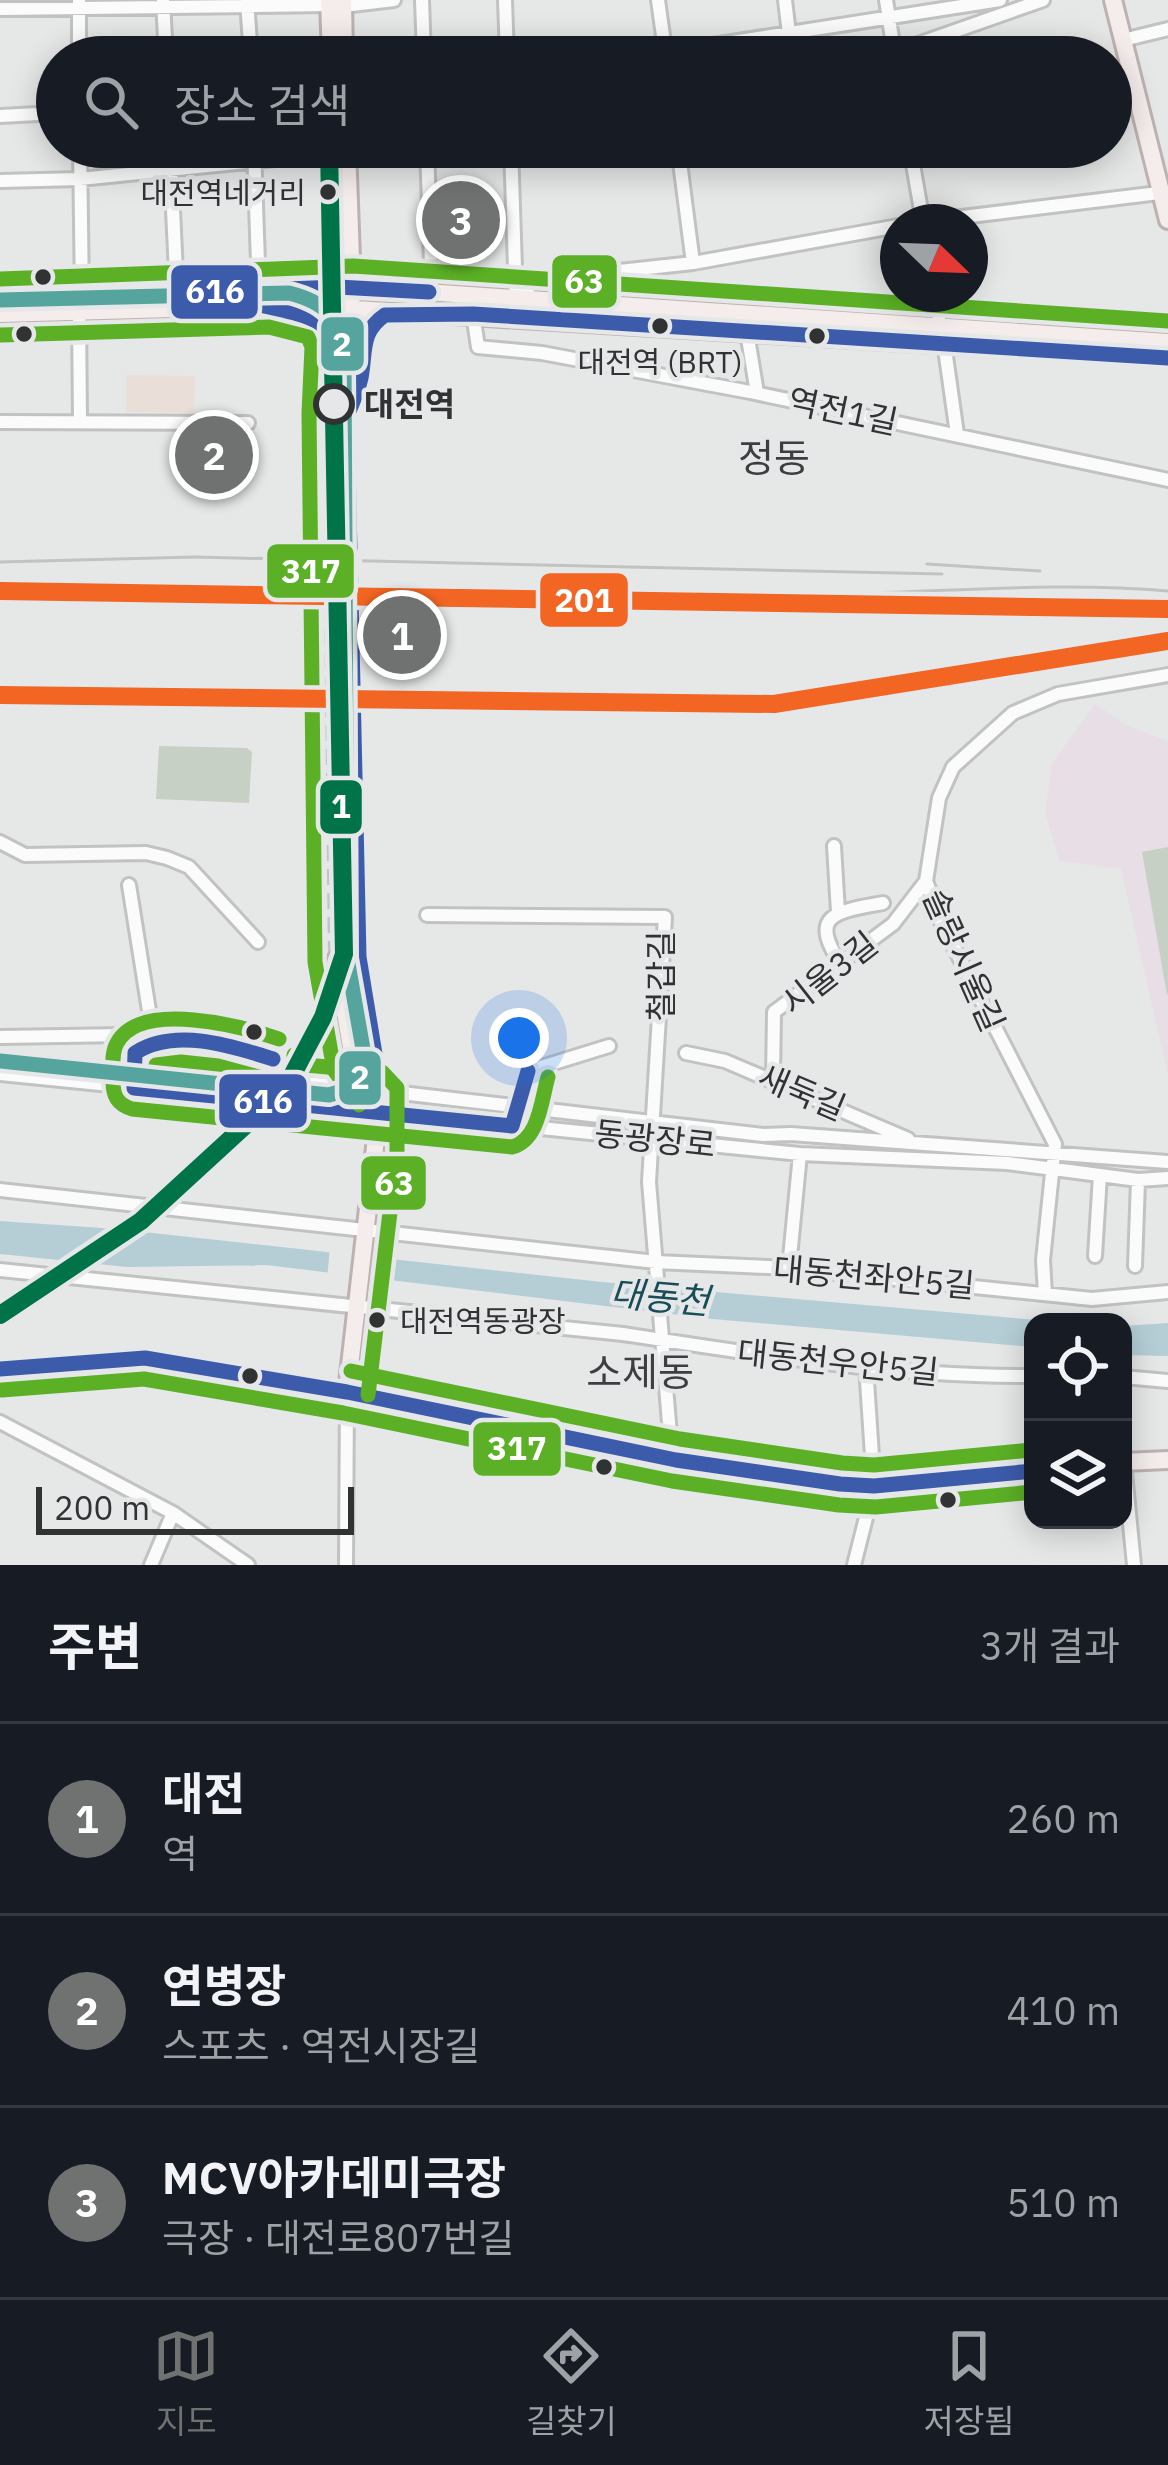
<!DOCTYPE html>
<html lang="ko">
<meta charset="utf-8">
<style>
:root{--surface:#171b24;--page:#20242c;--text:#f1f3f6;--muted:#9ea1a6;--line:#363941;--accent:#707171}
body{margin:0;font-family:"IBM Plex Sans","Noto Sans KR",sans-serif;background:var(--page);color:var(--text)}
.controls{position:absolute;right:36px;bottom:36px;display:grid;overflow:hidden;border-radius:24px;box-shadow:0 6px 30px #0003}
.controls button{width:108px;height:108px;display:grid;place-items:center;padding:0;border:0;border-bottom:3px solid var(--line);background:var(--surface);color:var(--text);font:60px sans-serif}
.compass{position:absolute;left:880px;top:204px;width:108px;height:108px;border-radius:50%;background:var(--surface);box-shadow:0 6px 30px #0003;rotate:113deg}
.scale{position:absolute;left:36px;bottom:30px;width:318px;box-sizing:border-box;padding-left:12px;border:6px solid #313232;border-top:0;font-size:33px;line-height:42px;white-space:nowrap;color:#313232;-webkit-text-stroke:9px #e5e7e8;paint-order:stroke}
.you{position:absolute;left:519px;top:1038px;width:42px;height:42px;margin:-30px;border:9px solid #fff;border-radius:50%;background:#1a73e8;box-shadow:0 0 0 18px #1a73e833}
.badge{display:grid;place-items:center;width:78px;height:78px;border-radius:50%;background:var(--accent);color:#fff;font-size:39px;font-weight:700}
.pin{position:absolute;translate:-50% -50%;border:6px solid #fff;box-shadow:0 3px 12px #0006}
.list{margin:0;padding:0;list-style:none}
h2{display:flex;justify-content:space-between;align-items:center;height:156px;margin:0;padding:0 48px;font-size:51px}
h2 small{font-size:39px;font-weight:400;color:var(--muted)}
.list li{display:grid;grid-template-columns:78px 1fr auto;gap:36px;align-items:center;box-sizing:border-box;height:192px;padding:0 48px;border-top:3px solid var(--line)}
.list b{display:block;font-size:45px;white-space:nowrap}
.list p{margin:0;font-size:39px;white-space:nowrap;color:var(--muted)}
.list em{font-size:39px;font-style:normal;color:var(--muted)}
.icon{flex:none;width:66px;height:66px;fill:none;stroke:currentColor;stroke-width:2;stroke-linecap:round;stroke-linejoin:round}
.map{position:relative;flex:none;width:1168px;height:1565px;overflow:hidden}
.search{position:absolute;background:var(--surface);box-shadow:0 6px 30px #0003;left:36px;right:36px;top:36px;height:132px;display:flex;align-items:center;gap:30px;box-sizing:border-box;padding:0 42px;border-radius:66px;color:var(--muted);font-size:45px}
.sheet{height:732px;background:var(--surface)}
nav{display:flex;justify-content:space-around;align-items:center;box-sizing:border-box;height:168px;border-top:3px solid var(--line);background:var(--surface);font-size:33px;color:var(--muted)}
nav a{display:grid;justify-items:center;gap:6px}
nav .on{color:var(--accent)}
.map>svg:first-child{display:block}
.commercial{fill:#eadfd8}
.education{fill:#e8dee6}
.green{fill:#c7d0c4}
.water{fill:#b5ced6}
.pier{fill:#e6e7e7}
.lines{fill:none;stroke-linecap:round;stroke-linejoin:round}
.major-tunnel{stroke:#c2c3c3;stroke-width:16;stroke-dasharray:16 8;stroke-linecap:butt}
.minor-casing{stroke:#c1c2c2;stroke-width:18}
.major-casing{stroke:#beb2b0;stroke-width:22}
.minor{stroke:#fbfbfb;stroke-width:12}
.major{stroke:#f4edeb;stroke-width:16}
.rail{stroke:#c1c2c2;stroke-width:3}
.bus-1-casing{stroke:#e5e7e8;stroke-width:24}
.bus-2-casing{stroke:#e5e7e8;stroke-width:24}
.bus-3-casing{stroke:#e5e7e8;stroke-width:24}
.bus-1{stroke:#3d5bab;stroke-width:15}
.bus-2{stroke:#5bb025;stroke-width:15}
.bus-3{stroke:#5bb025;stroke-width:15}
.rail-1-casing{stroke:#e5e7e8;stroke-width:27}
.rail-1{stroke:#f26522;stroke-width:18}
.tram-1-casing{stroke:#e5e7e8;stroke-width:24}
.tram-1{stroke:#56a49e;stroke-width:15}
.metro-1-casing{stroke:#e5e7e8;stroke-width:27}
.metro-1{stroke:#007448;stroke-width:18}
.bus-dot{fill:#313232;stroke:#e5e7e8;stroke-width:4.5}
.stop-dot{fill:#e5e7e8;stroke:#313232;stroke-width:6}
.labels{text-anchor:middle;stroke-width:9;stroke-linejoin:round;paint-order:stroke}
.bus-label{font-size:30px;fill:#313232;stroke:#e5e7e8;text-anchor:end}
.stop-label{font-size:33px;font-weight:bold;fill:#313232;stroke:#e5e7e8;text-anchor:start}
.street-label{font-size:33px;fill:#313232;stroke:#e5e7e8}
.water-label{font-size:36px;font-style:italic;fill:#184c57;stroke:#e5e7e8}
.quarter-label{font-size:39px;fill:#3d3e3f;stroke:#e5e7e8}
.line-badge{stroke:#e5e7e8;stroke-width:4.5}
.badge-label{font-size:33px;text-anchor:middle;font-weight:bold;fill:#fff}
</style>
<div class="map">
<svg width="1168" height="1565" viewBox="0 0 1168 1565">
<rect width="100%" height="100%" fill="#e6e7e7"/>
<path class="commercial" d="M 126,375 L 195,376 L 194,413 L 126,412 Z"/>
<path class="education" d="M 1095,704 L 1126,725 L 1168,741 L 1168,1075 L 1121,869 L 1059,861 L 1045,813 L 1052,764 Z"/>
<path class="green" d="M 226,435 L 227,468 L 203,469 L 203,440 Z
M 159,746 L 247,748 L 252,752 L 249,803 L 156,799 Z
M 1168,847 L 1168,994 L 1167,995 L 1142,852 Z"/>
<path class="water" d="M 0,1221 L 116,1229 L 602,1282 L 1060,1322 L 1033,1322 L 1033,1347 L 713,1319 L 266,1265 L 127,1267 L 0,1254 Z
M 1168,1323 L 1168,1356 L 1123,1355 L 1123,1326 Z"/>
<path class="pier" d="M 330,1247 L 397,1255 L 393,1288 L 327,1280 Z"/>
<g class="lines">
<path class="major-tunnel" d="M 330,413 L 336,960
M 347,416 L 359,957"/>
<defs>
<path id="minor" d="M 79,0 L 79,57
M 422,0 L 424,57
M 505,0 L 507,57
M 658,0 L 666,57
M 785,0 L 789,34
M 886,0 L 895,57
M 163,1 L 166,57
M 247,1 L 251,57
M 343,6 L 394,0
M 0,9 L 329,5
M 1123,40 L 1168,29
M 636,57 L 1000,0
M 881,57 L 1043,0
M 0,116 L 57,113
M 80,147 L 82,297
M 170,147 L 177,294
M 254,147 L 259,292
M 427,147 L 432,293
M 511,147 L 516,298
M 678,147 L 693,263
M 910,147 L 923,222
M 347,152 L 387,147
M 0,181 L 80,179 L 334,153
M 921,222 L 1167,192
M 935,294 L 940,326
M 516,298 L 537,280 L 693,263 L 898,226
M 79,312 L 80,421
M 473,314 L 478,347 L 542,353 L 750,392 L 1168,480
M 747,332 L 757,393
M 944,342 L 957,434
M 0,422 L 248,423
M 0,842 L 25,855 L 146,853 L 167,858 L 189,867 L 258,942
M 834,846 L 838,912
M 129,885 L 154,1042
M 427,915 L 665,917 L 649,1182 L 672,1459
M 840,962 C 806,913 841,911 883,903
M 0,1037 L 126,1035 L 121,1072
M 686,1053 L 725,1061 L 908,1139
M 0,1061 L 341,1086 L 763,1135 L 791,1134 L 1168,1162
M 0,1074 L 800,1154 L 1007,1163 L 1138,1180 L 1168,1178
M 773,1079 L 774,1012 L 893,924 L 926,881
M 135,1081 L 135,1053 C 160,1027 242,1048 273,1059 L 278,1083
M 514,1113 L 528,1071 L 609,1046
M 0,1190 L 656,1262 L 789,1268 L 1092,1299 L 1168,1292
M 1095,1256 L 1100,1175
M 1135,1266 L 1138,1180
M 789,1268 L 800,1154
M 0,1270 L 623,1334 C 758,1355 896,1377 1033,1376
M 1045,1294 L 1043,1260 L 1055,1144 L 941,922 L 926,881 L 939,798 L 953,767 L 1013,713 L 1058,694 L 1168,675
M 1123,1377 L 1168,1381
M 0,1422 L 173,1513 L 248,1565
M 1124,1462 L 1134,1565
M 151,1565 L 173,1513
M 346,1565 L 347,1392
M 854,1565 L 874,1486 L 866,1366"/>
<path id="major" d="M 329,0 L 331,57
M 343,0 L 344,57
M 1113,0 L 1168,220
M 347,147 L 352,287 L 347,416
M 0,300 L 352,287 L 1168,342
M 0,314 L 271,306 L 338,308 L 1168,358
M 361,364 C 362,340 365,321 390,315
M 330,413 L 338,308 L 334,147
M 336,960 L 354,1064 L 376,1092
M 0,1369 L 145,1358 L 347,1392 L 676,1460 L 840,1484 L 874,1486 L 1033,1471
M 347,1392 L 379,1112 L 375,1054 L 359,957
M 1123,1462 L 1168,1460"/>
</defs>
<use href="#minor" class="minor-casing"/>
<use href="#major" class="major-casing"/>
<use href="#minor" class="minor"/>
<use href="#major" class="major"/>
<path class="rail" d="M 0,562 L 194,557 L 942,574
M 927,564 L 1040,571
M 0,583 C 273,594 548,595 821,594 C 937,593 1052,581 1168,591"/>
<defs>
<path id="bus-1" d="M 0,300 L 338,287 L 429,292
M 264,306 C 338,322 334,323 331,397
M 273,1059 C 232,1046 175,1027 135,1053 L 134,1088 L 512,1126 L 528,1071
M 376,1092 L 375,1054 L 359,957 L 347,416 C 352,404 358,391 361,378 C 366,352 360,332 385,315 L 473,314 L 1168,358
M 0,1369 L 145,1358 L 347,1392 L 676,1460 L 840,1484 L 874,1486 L 1033,1471"/>
<path id="bus-2" d="M 326,148 L 331,287 L 329,366
M 1,335 L 269,327 L 308,337 L 312,347 L 309,413 L 315,962 L 334,1070 L 359,1105
M 279,1039 C 244,1027 141,999 117,1043 C 111,1053 113,1070 113,1081 C 113,1096 117,1104 132,1109 L 512,1147 C 539,1140 541,1101 548,1077
M 2,1390 L 144,1379 L 343,1413 L 672,1481 L 839,1505 L 876,1507 L 1033,1492"/>
<path id="bus-3" d="M 0,279 L 353,266 L 1168,321
M 294,1055 L 295,1064 L 382,1072 L 397,1088 L 397,1154 L 368,1395
M 181,1062 L 218,1066 L 266,1079 L 156,1069 L 156,1065 Z
M 351,1371 L 680,1439 L 842,1463 L 874,1465 L 1031,1450"/>
</defs>
<use href="#bus-1" class="bus-1-casing"/>
<use href="#bus-2" class="bus-2-casing"/>
<use href="#bus-3" class="bus-3-casing"/>
<use href="#bus-1" class="bus-1"/>
<use href="#bus-2" class="bus-2"/>
<use href="#bus-3" class="bus-3"/>
<defs>
<path id="rail-1" d="M 0,591 L 1168,609
M 0,695 L 774,704 L 1168,641"/>
</defs>
<use href="#rail-1" class="rail-1-casing"/>
<use href="#rail-1" class="rail-1"/>
<defs>
<path id="tram-1" d="M 0,300 L 289,293 C 325,302 340,317 344,355 L 347,958 L 366,1066 L 355,1087 L 329,1095 L 0,1061"/>
</defs>
<use href="#tram-1" class="tram-1-casing"/>
<use href="#tram-1" class="tram-1"/>
<defs>
<path id="metro-1" d="M 0,1315 L 141,1221 L 285,1089 L 323,1017 L 344,954 L 329,147"/>
</defs>
<use href="#metro-1" class="metro-1-casing"/>
<use href="#metro-1" class="metro-1"/>
</g>
<g class="bus-dot">
<circle cx="328" cy="192" r="10"/>
<circle cx="43" cy="277" r="10"/>
<circle cx="660" cy="326" r="10"/>
<circle cx="24" cy="334" r="10"/>
<circle cx="817" cy="336" r="10"/>
<circle cx="254" cy="1032" r="10"/>
<circle cx="377" cy="1320" r="10"/>
<circle cx="250" cy="1376" r="10"/>
<circle cx="604" cy="1467" r="10"/>
<circle cx="948" cy="1500" r="10"/>
</g>
<circle class="stop-dot" cx="334" cy="404" r="18"/>
<g class="labels">
<g class="bus-label">
<text x="306" y="204">대전역네거리</text>
<text x="660" y="373" text-anchor="middle">대전역 (BRT)</text>
<text x="400" y="1332" text-anchor="start">대전역동광장</text>
</g>
<g class="stop-label">
<text x="364" y="416">대전역</text>
</g>
<g class="street-label">
<text transform="translate(843 411) rotate(12)" y="12">역전1길</text>
<text transform="translate(964 960) rotate(66)" y="12">솔랑시울길</text>
<text transform="translate(829 973) rotate(-38)" y="12">시울3길</text>
<text transform="translate(661 976) rotate(-90)" y="12">철갑길</text>
<text transform="translate(802 1092) rotate(23)" y="12">새둑길</text>
<text transform="translate(655 1139) rotate(6)" y="12">동광장로</text>
<text transform="translate(874 1277) rotate(5)" y="12">대동천좌안5길</text>
<text transform="translate(838 1362) rotate(6)" y="12">대동천우안5길</text>
</g>
<g class="water-label">
<text transform="translate(660 1297) rotate(5)" y="13">대동천</text>
</g>
<g class="quarter-label">
<text x="774" y="472">정동</text>
<text x="640" y="1386">소제동</text>
</g>
</g>
<g class="line-badge">
<rect x="550" y="253" width="69" height="57" rx="12" fill="#5bb025"/>
<rect x="169" y="263" width="91" height="58" rx="12" fill="#3d5bab"/>
<rect x="319" y="315" width="47" height="58" rx="12" fill="#56a49e"/>
<rect x="265" y="542" width="91" height="58" rx="12" fill="#5bb025"/>
<rect x="538" y="571" width="92" height="58" rx="12" fill="#f26522"/>
<rect x="318" y="778" width="46" height="58" rx="12" fill="#007448"/>
<rect x="337" y="1049" width="46" height="58" rx="12" fill="#56a49e"/>
<rect x="217" y="1072" width="92" height="58" rx="12" fill="#3d5bab"/>
<rect x="359" y="1154" width="69" height="58" rx="12" fill="#5bb025"/>
<rect x="471" y="1420" width="92" height="58" rx="12" fill="#5bb025"/>
</g>
<g class="badge-label">
<text x="584" y="293">63</text>
<text x="215" y="303">616</text>
<text x="342" y="356">2</text>
<text x="311" y="583">317</text>
<text x="584" y="612">201</text>
<text x="341" y="818">1</text>
<text x="360" y="1089">2</text>
<text x="263" y="1113">616</text>
<text x="394" y="1195">63</text>
<text x="517" y="1460">317</text>
</g>
</svg>
<div class="controls">
<button><svg class="icon" aria-label="locate" viewBox="0 0 24 24"><circle cx="12" cy="12" r="6"/><path d="M12 2v4M12 18v4M2 12h4M18 12h4"/></svg></button>
<button><svg class="icon" aria-label="layers" viewBox="0 0 24 24"><path d="M12 4l9 5-9 5-9-5zM3 14l9 5 9-5"/></svg></button>
</div>
<svg class="compass" viewBox="-18 -18 36 36"><path d="M0-13l5 13h-10z" fill="#e53935"/><path d="M0 13l5-13h-10z" fill="#9ea1a6"/></svg>
<div class="scale">200 m</div>
<div class="you"></div>
<div class="pin badge" style="left:402px;top:635px">1</div>
<div class="pin badge" style="left:214px;top:455px">2</div>
<div class="pin badge" style="left:461px;top:220px">3</div>
<div class="search"><svg class="icon" aria-label="search" viewBox="0 0 24 24"><circle cx="10" cy="10" r="6"/><path d="M15 15l6 6"/></svg>장소 검색</div>
</div>
<section class="sheet">
<h2>주변<small>3개 결과</small></h2>
<ul class="list">
<li><span class="badge">1</span><div><b>대전</b><p>역</p></div><em>260 m</em></li>
<li><span class="badge">2</span><div><b>연병장</b><p>스포츠 · 역전시장길</p></div><em>410 m</em></li>
<li><span class="badge">3</span><div><b>MCV아카데미극장</b><p>극장 · 대전로807번길</p></div><em>510 m</em></li>
</ul>
</section>
<nav>
<a class="on"><svg class="icon" aria-label="map" viewBox="0 0 24 24"><path d="M3 6l6-2 6 2 6-2v14l-6 2-6-2-6 2zM9 4v14M15 6v14"/></svg>지도</a>
<a><svg class="icon" aria-label="directions" viewBox="0 0 24 24"><path d="M12 3l9 9-9 9-9-9zM9 14v-3h6M13 9l2 2-2 2"/></svg>길찾기</a>
<a><svg class="icon" aria-label="saved" viewBox="0 0 24 24"><path d="M7 4h10v16l-5-4-5 4z"/></svg>저장됨</a>
</nav>
